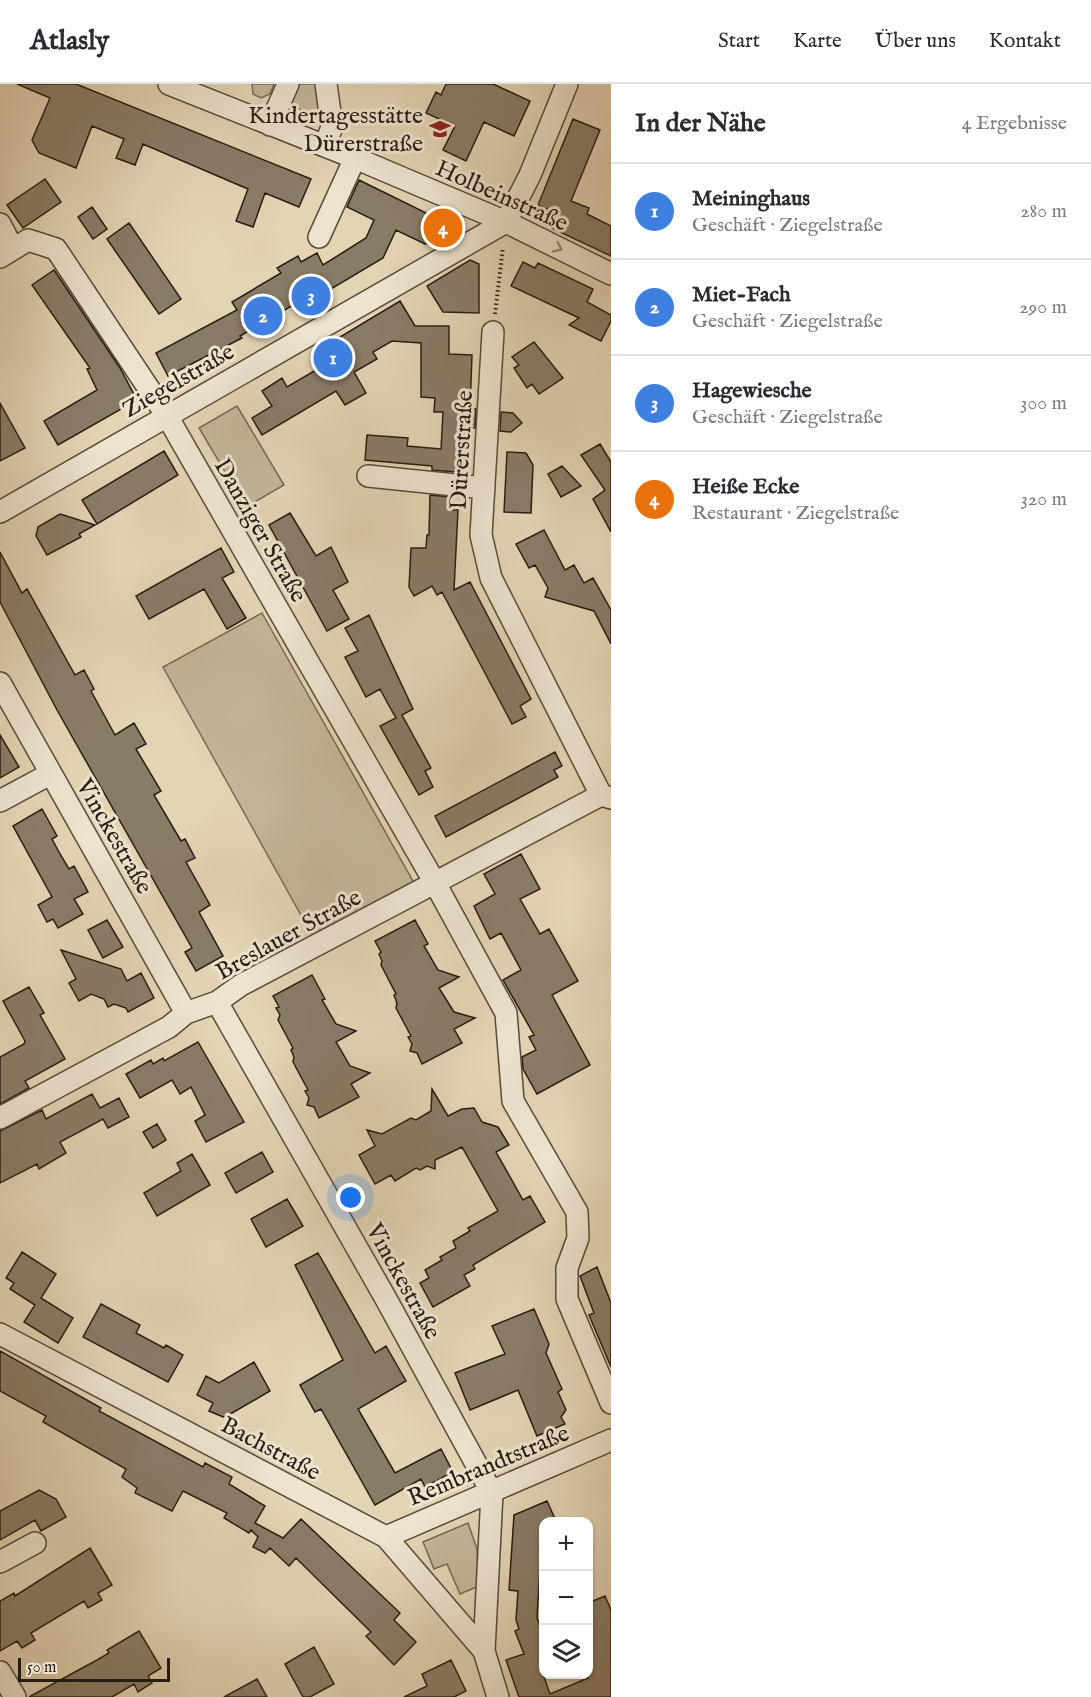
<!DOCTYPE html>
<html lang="de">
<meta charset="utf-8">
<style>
:root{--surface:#fff;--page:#f2f2f3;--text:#2b2b33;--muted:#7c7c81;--line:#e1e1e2;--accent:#0b8043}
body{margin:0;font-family:"IM FELL English",serif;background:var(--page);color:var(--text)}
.controls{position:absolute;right:18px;bottom:18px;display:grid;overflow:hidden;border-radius:12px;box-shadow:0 2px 4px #0004}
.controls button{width:54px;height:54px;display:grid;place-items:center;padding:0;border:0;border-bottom:2px solid var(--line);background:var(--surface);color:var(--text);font:30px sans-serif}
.scale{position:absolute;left:18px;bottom:15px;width:152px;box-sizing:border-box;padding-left:6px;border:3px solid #281c13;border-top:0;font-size:16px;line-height:21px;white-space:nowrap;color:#281c13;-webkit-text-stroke:4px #ede3ce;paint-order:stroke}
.you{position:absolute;left:351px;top:1114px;width:21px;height:21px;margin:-15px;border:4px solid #fff;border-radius:50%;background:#1a73e8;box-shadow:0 0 0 9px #1a73e833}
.badge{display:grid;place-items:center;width:39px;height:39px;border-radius:50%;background:var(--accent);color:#fff;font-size:20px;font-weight:700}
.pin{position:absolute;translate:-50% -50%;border:3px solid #fff;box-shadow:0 2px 6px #0006}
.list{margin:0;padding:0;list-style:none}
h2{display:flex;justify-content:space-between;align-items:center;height:78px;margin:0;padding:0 24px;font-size:26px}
h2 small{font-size:20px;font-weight:400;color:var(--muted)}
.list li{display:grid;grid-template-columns:39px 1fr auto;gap:18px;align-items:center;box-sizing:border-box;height:96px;padding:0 24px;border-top:2px solid var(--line)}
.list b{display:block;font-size:22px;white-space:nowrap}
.list p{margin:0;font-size:20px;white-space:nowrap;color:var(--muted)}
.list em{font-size:20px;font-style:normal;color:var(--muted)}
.icon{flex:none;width:33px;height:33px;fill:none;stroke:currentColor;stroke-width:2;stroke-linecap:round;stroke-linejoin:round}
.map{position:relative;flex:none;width:611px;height:1613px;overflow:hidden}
header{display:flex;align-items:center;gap:36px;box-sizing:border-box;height:84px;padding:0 30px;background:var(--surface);border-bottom:2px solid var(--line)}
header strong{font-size:28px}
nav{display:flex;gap:33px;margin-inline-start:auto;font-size:21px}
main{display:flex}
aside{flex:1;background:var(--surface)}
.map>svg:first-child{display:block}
.green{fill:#c3b599;stroke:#766856;stroke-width:1.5}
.building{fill:#897c67;stroke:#281c13;stroke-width:1.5}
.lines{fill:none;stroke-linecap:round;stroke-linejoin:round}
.minor-casing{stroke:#574a3b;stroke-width:24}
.path{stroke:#281c13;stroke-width:4;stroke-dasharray:1.5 3;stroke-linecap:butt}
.minor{stroke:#ede3ce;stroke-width:21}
.oneway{stroke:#94897a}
.labels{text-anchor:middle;stroke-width:6;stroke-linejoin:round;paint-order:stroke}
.poi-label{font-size:24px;fill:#281c13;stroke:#ede3ce;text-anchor:end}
.street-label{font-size:24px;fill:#281c13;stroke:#ede3ce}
</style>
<header>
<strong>Atlasly</strong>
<nav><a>Start</a><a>Karte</a><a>Über uns</a><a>Kontakt</a></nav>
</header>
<main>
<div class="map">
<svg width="611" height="1613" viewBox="0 0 611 1613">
<rect width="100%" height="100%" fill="#e3d4b4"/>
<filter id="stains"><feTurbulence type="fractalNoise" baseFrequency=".00333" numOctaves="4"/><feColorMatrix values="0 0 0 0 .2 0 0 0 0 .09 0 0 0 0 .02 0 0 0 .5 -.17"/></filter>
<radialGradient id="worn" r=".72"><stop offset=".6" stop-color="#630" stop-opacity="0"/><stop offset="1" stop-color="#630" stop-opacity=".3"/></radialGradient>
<path class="green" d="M 252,0 L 274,0 L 270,10 L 261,14 L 253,10 Z
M 294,0 L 318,0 L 322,33 L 318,35 L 289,20 Z
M 237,322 L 284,401 L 246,423 L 199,344 Z
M 262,529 L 414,799 L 312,851 L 163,583 Z
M 468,1439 L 477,1465 L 479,1502 L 460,1510 L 447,1480 L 434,1485 L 423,1458 Z"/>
<path class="building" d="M 17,0 L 76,0 L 311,95 L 299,123 L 265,109 L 253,143 L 236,137 L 248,105 L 143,60 L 135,81 L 116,74 L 124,55 L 92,42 L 76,84 L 39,69 L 32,56 L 50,14 Z
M 446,0 L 493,0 L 530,17 L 514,52 L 484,38 L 466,77 L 443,66 L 455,42 L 426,29 L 436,8 L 441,11 Z
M 573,35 L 600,46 L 571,117 L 589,124 L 587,130 L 611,142 L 611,172 L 545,141 L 551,127 L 538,121 Z
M 45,95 L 61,118 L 23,144 L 7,121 Z
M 359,96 L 428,130 L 440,130 L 444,156 L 425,160 L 396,146 L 383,174 L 329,206 L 330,209 L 309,222 L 305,214 L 240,252 L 242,254 L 168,292 L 156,269 L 237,226 L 232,218 L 281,189 L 277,184 L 298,172 L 301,178 L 317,169 L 323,181 L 366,154 L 374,136 L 347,123 Z
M 92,123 L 107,145 L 93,155 L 78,133 Z
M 129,139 L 181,215 L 159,230 L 107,155 Z
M 470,176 L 479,180 L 479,229 L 443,228 L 427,202 Z
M 523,178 L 535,184 L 538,179 L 593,205 L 587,218 L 611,231 L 611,237 L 601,257 L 569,241 L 579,234 L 511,202 Z
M 54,186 L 120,284 L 137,316 L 58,361 L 44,337 L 97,306 L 87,285 L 90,284 L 32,201 Z
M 400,217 L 415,242 L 449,242 L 449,270 L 472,271 L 470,324 L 476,325 L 475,344 L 469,344 L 467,389 L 432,386 L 432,382 L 365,376 L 367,351 L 408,354 L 407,362 L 441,365 L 443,328 L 434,328 L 435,314 L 421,313 L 421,259 L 392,257 L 373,268 L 377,275 L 354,288 L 366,309 L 345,321 L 336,307 L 262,351 L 252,334 L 272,322 L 262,307 L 282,294 L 287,303 L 323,282 L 315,268 Z
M 534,258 L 563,294 L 539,310 L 532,300 L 527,304 L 514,284 L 519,281 L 512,273 Z
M 0,319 L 25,364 L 0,377 Z
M 501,328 L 513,329 L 522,339 L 511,348 L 500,347 Z
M 600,360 L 611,378 L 611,448 L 593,415 L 605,406 L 581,371 Z
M 164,367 L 178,391 L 97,440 L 82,416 Z
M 507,368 L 526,369 L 533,381 L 531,429 L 504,428 Z
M 562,382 L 581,402 L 561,413 L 548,390 Z
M 430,411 L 450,413 L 449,426 L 458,426 L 454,506 L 470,498 L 531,615 L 520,622 L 526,633 L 512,640 L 442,508 L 437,511 L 432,502 L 414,512 L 409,503 L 411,464 L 426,464 L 427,451 L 429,451 Z
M 290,429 L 316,472 L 331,463 L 348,498 L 333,506 L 349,535 L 327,547 L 269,441 Z
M 60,430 L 95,441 L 79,450 L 81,453 L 47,471 L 36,452 L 38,443 Z
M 544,446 L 565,486 L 574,481 L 584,499 L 593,494 L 611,526 L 611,560 L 594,527 L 545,513 L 548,504 L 535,481 L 529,484 L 516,460 Z
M 221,464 L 234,488 L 222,494 L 246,534 L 227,545 L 204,505 L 149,535 L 136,512 Z
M 0,468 L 22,509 L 27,505 L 75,591 L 84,586 L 94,605 L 91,607 L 115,651 L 134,639 L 146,660 L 136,665 L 161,707 L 154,711 L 181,757 L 185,755 L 195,774 L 186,778 L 210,821 L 199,828 L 223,872 L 196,887 L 185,868 L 192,864 L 57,626 L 0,518 Z
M 369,531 L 413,625 L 402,631 L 431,684 L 425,687 L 433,703 L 419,711 L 380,642 L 396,634 L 388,620 L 380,605 L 366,613 L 345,573 L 358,567 L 345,544 Z
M 0,651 L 19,683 L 0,694 Z
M 555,668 L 562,682 L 554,686 L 558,693 L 446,753 L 435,732 Z
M 42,725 L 57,752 L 52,755 L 60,770 L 69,785 L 74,782 L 88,808 L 74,815 L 83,830 L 58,844 L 53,835 L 47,838 L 38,821 L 52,813 L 13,742 Z
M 521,770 L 540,805 L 520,815 L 540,850 L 549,845 L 578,897 L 552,911 L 590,981 L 537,1010 L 523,985 L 522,973 L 536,966 L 529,953 L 534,951 L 503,896 L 521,886 L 501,849 L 490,855 L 474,822 L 495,810 L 484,790 Z
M 107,836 L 123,863 L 103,874 L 88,846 Z
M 415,836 L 428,860 L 424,862 L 438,886 L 459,893 L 439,904 L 454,928 L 475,934 L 454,945 L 462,959 L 422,980 L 417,969 L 410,967 L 412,960 L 408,953 L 411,952 L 396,924 L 397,919 L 394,911 L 396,910 L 381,881 L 382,877 L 379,870 L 381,868 L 375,857 Z
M 61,866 L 121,885 L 127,897 L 141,889 L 154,914 L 128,928 L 126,924 L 114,920 L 108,923 L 104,915 L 91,910 L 79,917 L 69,899 L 76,895 Z
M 312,891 L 325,915 L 322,916 L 336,940 L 356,947 L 336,958 L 350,982 L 370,989 L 351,1000 L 359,1013 L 319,1034 L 314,1023 L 307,1021 L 309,1014 L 305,1007 L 308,1006 L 293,978 L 294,973 L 291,966 L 293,964 L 278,936 L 280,931 L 276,924 L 279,923 L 273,912 Z
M 29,903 L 44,929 L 40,931 L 65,975 L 25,997 L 29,1004 L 0,1020 L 0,973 L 24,960 L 25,957 L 3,917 Z
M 198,958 L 244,1038 L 206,1058 L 195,1037 L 205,1031 L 191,1003 L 180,1010 L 172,996 L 140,1014 L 126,990 L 151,976 L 153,980 L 163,974 L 164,977 Z
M 432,1005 L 448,1032 L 462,1025 L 474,1024 L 482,1038 L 498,1043 L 509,1061 L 496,1068 L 523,1116 L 530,1112 L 545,1138 L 473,1181 L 475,1185 L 464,1191 L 470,1202 L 433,1223 L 420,1199 L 429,1194 L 425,1186 L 442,1176 L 440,1173 L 456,1164 L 453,1157 L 470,1147 L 468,1144 L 498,1127 L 462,1063 L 435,1076 L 435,1085 L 427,1082 L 420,1086 L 416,1084 L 395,1097 L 391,1091 L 375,1100 L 359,1071 L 375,1062 L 367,1046 L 382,1050 L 411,1034 L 416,1036 L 431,1027 Z
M 92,1010 L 100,1024 L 119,1014 L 129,1033 L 108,1044 L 103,1035 L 60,1058 L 66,1069 L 39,1085 L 37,1080 L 0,1099 L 0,1047 L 42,1026 L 46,1035 Z
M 157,1040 L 166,1056 L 153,1064 L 143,1048 Z
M 262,1068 L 273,1088 L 236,1109 L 225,1089 Z
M 192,1070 L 210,1101 L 157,1132 L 144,1109 L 181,1087 L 177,1079 Z
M 287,1115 L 303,1142 L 266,1163 L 251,1135 Z
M 22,1168 L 56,1190 L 41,1214 L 73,1234 L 58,1259 L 24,1238 L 35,1221 L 10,1205 L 14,1199 L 6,1194 Z
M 318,1169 L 375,1269 L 386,1262 L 406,1297 L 358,1325 L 395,1389 L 441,1365 L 453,1388 L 425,1403 L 421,1395 L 375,1421 L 321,1325 L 315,1328 L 300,1301 L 343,1276 L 295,1181 Z
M 597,1183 L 611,1219 L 611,1283 L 589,1231 L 594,1229 L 580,1192 Z
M 101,1220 L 140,1241 L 136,1249 L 164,1264 L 166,1261 L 183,1271 L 168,1298 L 83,1253 Z
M 534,1225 L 549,1260 L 546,1269 L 562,1305 L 558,1308 L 566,1326 L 561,1333 L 565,1340 L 537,1352 L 518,1306 L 470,1326 L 455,1289 L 505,1270 L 492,1242 Z
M 0,1267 L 101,1324 L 99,1327 L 203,1383 L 205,1379 L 232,1393 L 229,1400 L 265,1422 L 255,1439 L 283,1454 L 301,1435 L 400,1529 L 394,1536 L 416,1558 L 394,1581 L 366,1552 L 371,1548 L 296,1474 L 289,1482 L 270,1464 L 265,1469 L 253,1463 L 258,1453 L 251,1446 L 249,1449 L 224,1434 L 227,1429 L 183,1407 L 172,1427 L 135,1409 L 137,1404 L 122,1393 L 126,1385 L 43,1338 L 46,1332 L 0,1307 Z
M 254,1278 L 270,1307 L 232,1329 L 223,1333 L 209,1327 L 213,1319 L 197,1311 L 206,1292 L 219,1299 Z
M 39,1406 L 56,1415 L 66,1433 L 41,1447 L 35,1436 L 0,1456 L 0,1427 Z
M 547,1417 L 556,1437 L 543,1437 L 537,1534 L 543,1549 L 543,1590 L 550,1610 L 588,1594 L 588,1519 L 605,1512 L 611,1526 L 611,1613 L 519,1613 L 506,1576 L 524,1570 L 515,1547 L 519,1545 L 516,1536 L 518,1507 L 509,1506 L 514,1431 Z
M 90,1464 L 112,1501 L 98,1509 L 102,1516 L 88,1524 L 84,1517 L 31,1549 L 35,1556 L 22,1564 L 17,1557 L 0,1567 L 0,1517 L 14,1509 L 15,1512 Z
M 139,1547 L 161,1584 L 148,1592 L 152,1599 L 138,1608 L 134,1600 L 112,1613 L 29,1613 L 97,1576 L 109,1569 L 107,1566 Z
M 314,1563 L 334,1600 L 310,1613 L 303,1613 L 285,1580 Z
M 451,1576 L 466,1607 L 454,1613 L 404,1613 L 427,1602 L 422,1590 Z
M 257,1595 L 267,1613 L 224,1613 Z"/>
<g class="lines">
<defs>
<path id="minor" d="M 169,0 L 355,74 L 506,138 L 611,190
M 270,41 L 288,0
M 325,61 L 332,43 L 326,0
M 506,138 L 530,91 L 567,0
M 0,140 L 13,165
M 319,153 L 355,74
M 0,173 L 28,156 L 56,165 L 167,332 L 435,799 L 506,929 L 513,1017 L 577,1128 L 578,1154 L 567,1184 L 567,1215 L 611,1319
M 493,248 L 481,451 L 491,494 L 601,711 L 611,714
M 368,392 L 484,404
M 0,428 L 506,138
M 0,599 L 186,929
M 0,717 L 50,690
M 217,918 L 386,1215 L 492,1409 L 484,1567
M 0,1034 L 169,943 L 186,929 L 217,918 L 241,901 L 601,711
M 0,1250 L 386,1453 L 484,1567 L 498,1613
M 386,1453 L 611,1356
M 0,1478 L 35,1459
M 0,1588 L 15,1613"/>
</defs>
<use href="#minor" class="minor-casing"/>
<path class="path" d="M 495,230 L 503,163"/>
<use href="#minor" class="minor"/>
</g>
<defs><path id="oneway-chevron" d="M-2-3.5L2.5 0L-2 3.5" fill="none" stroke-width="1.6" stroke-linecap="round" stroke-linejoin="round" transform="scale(1.5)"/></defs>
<use class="oneway" href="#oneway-chevron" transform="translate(558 164) rotate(26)"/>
<defs>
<symbol id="school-bare" viewBox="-9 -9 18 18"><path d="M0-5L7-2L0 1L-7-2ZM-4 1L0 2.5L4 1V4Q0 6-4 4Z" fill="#8f2418" stroke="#ede3ce" stroke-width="2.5" paint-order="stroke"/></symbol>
</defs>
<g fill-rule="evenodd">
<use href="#school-bare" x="425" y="30" width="30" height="30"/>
</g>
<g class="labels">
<g class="poi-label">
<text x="423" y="39">Kindertagesstätte<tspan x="423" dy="28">Dürerstraße</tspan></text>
</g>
<g class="street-label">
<text transform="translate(502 111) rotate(24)" y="8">Holbeinstraße</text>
<text transform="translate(178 296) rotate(-30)" y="8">Ziegelstraße</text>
<text transform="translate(461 366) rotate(-87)" y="8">Dürerstraße</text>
<text transform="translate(261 446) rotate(60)" y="8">Danziger Straße</text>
<text transform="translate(115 752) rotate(60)" y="8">Vinckestraße</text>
<text transform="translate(288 850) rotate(-29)" y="8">Breslauer Straße</text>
<text transform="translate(404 1197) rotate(61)" y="8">Vinckestraße</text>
<text transform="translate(271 1364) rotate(28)" y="8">Bachstraße</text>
<text transform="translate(488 1381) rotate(-23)" y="8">Rembrandtstraße</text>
</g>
</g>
<rect width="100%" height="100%" filter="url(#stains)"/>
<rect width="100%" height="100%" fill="url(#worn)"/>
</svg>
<div class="controls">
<button>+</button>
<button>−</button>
<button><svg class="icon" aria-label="layers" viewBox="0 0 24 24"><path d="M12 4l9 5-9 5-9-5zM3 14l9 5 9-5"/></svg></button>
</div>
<div class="scale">50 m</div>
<div class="you"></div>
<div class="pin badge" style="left:333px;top:274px;background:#3f7fe0">1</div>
<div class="pin badge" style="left:263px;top:232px;background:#3f7fe0">2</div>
<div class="pin badge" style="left:311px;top:212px;background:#3f7fe0">3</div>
<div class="pin badge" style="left:443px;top:144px;background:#e8710a">4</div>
</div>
<aside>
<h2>In der Nähe<small>4 Ergebnisse</small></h2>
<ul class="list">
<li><span class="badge" style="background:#3f7fe0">1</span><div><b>Meininghaus</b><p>Geschäft · Ziegelstraße</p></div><em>280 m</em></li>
<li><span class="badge" style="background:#3f7fe0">2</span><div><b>Miet-Fach</b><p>Geschäft · Ziegelstraße</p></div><em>290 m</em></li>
<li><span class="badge" style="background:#3f7fe0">3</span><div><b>Hagewiesche</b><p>Geschäft · Ziegelstraße</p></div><em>300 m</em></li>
<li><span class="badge" style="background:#e8710a">4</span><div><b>Heiße Ecke</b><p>Restaurant · Ziegelstraße</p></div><em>320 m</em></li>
</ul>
</aside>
</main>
